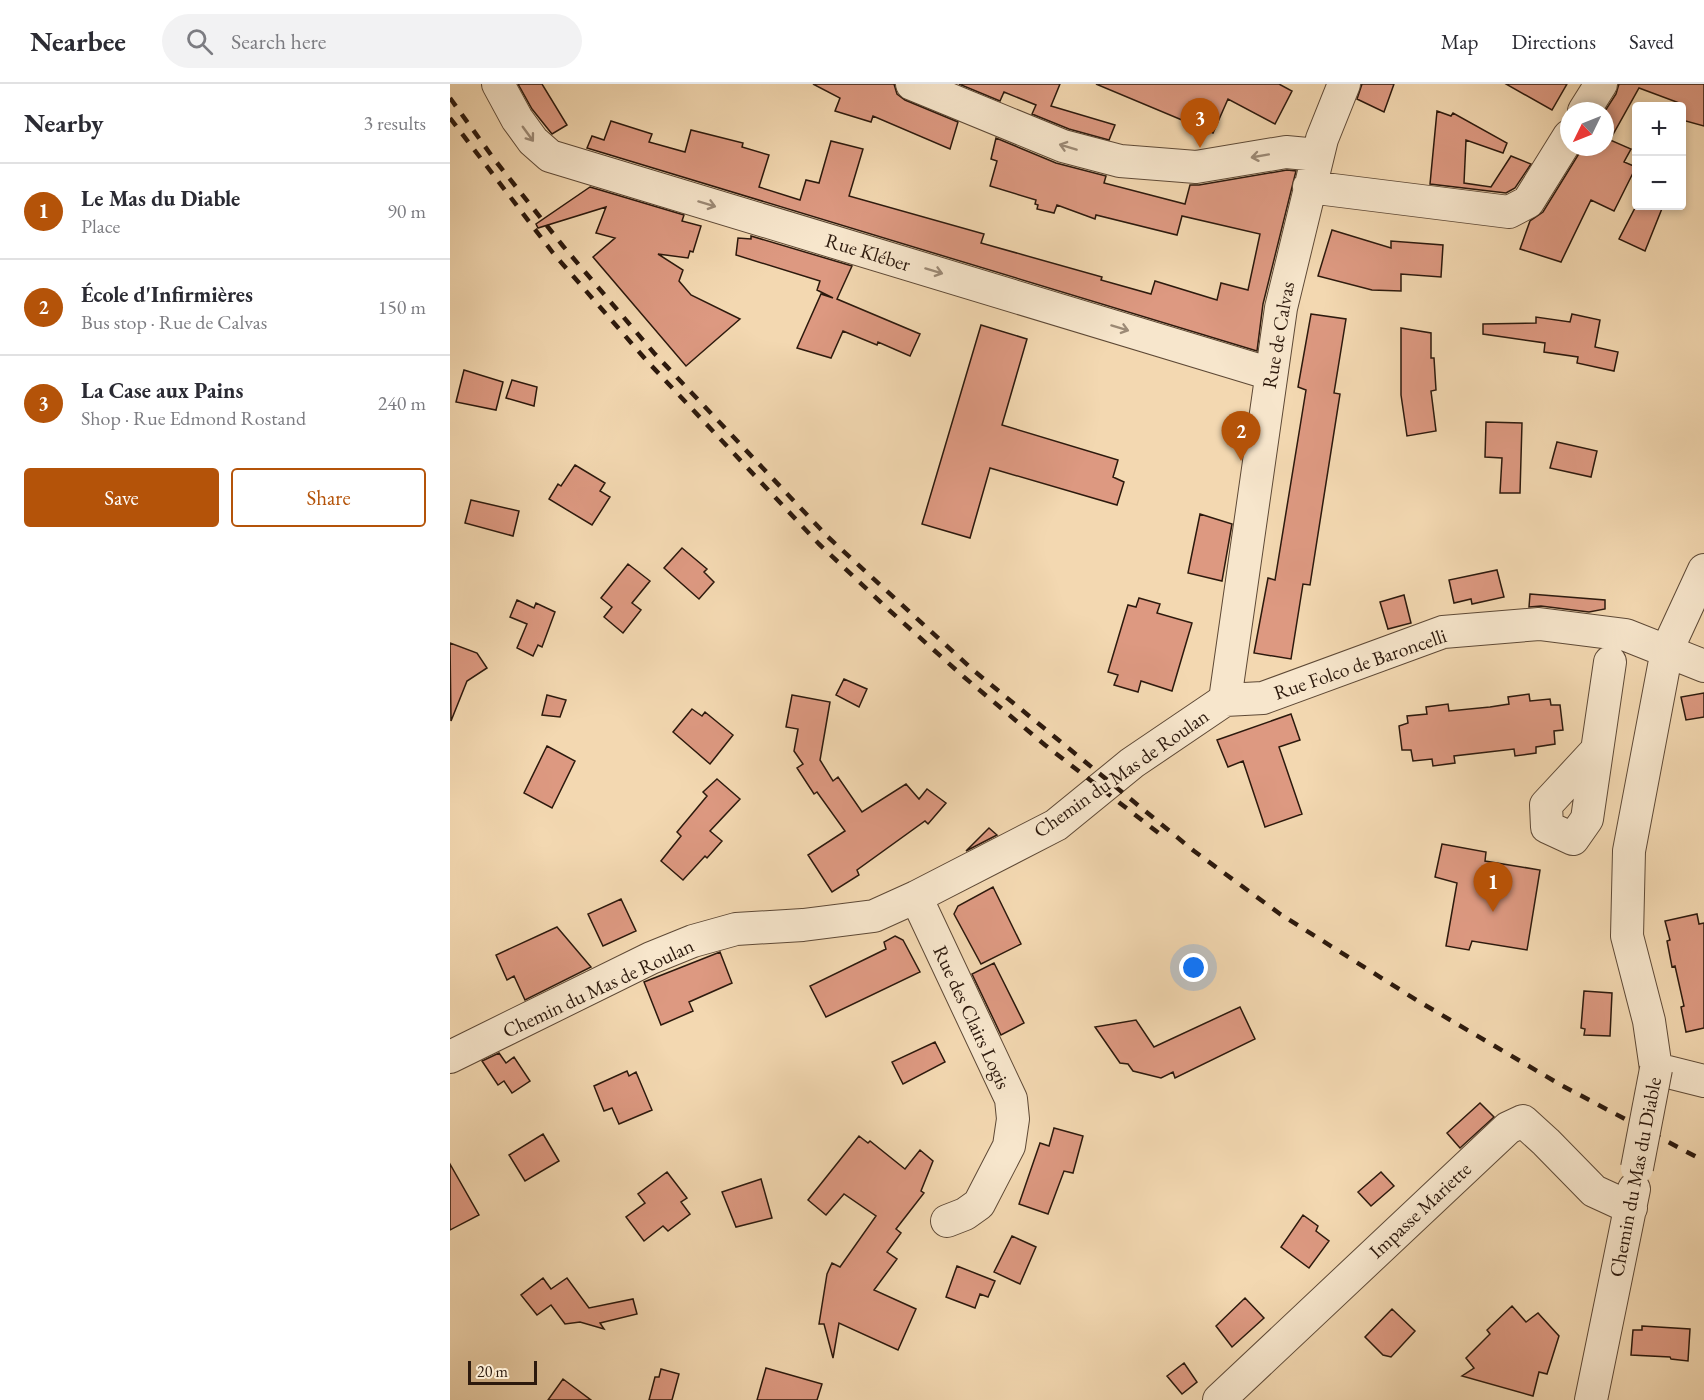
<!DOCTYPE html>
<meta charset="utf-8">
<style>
:root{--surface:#fff;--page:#f2f2f3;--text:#2b2b33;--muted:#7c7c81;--line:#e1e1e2;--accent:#b45309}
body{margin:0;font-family:"EB Garamond",serif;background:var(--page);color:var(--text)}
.controls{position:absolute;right:18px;top:18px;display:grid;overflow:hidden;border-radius:6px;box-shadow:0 3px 9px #0003}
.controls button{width:54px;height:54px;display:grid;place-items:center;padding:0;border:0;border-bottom:2px solid var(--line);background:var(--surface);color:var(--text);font:30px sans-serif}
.compass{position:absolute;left:1110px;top:18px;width:54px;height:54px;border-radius:50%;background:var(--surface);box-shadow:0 3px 9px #0003;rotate:227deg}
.scale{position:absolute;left:18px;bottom:15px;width:69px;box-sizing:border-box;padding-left:6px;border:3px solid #2c190d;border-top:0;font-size:16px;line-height:21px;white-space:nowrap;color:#2c190d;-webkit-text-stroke:4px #f7e6cc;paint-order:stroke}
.you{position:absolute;left:744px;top:884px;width:21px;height:21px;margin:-15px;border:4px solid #fff;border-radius:50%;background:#1a73e8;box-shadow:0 0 0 9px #1a73e833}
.badge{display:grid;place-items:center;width:39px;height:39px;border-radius:50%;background:var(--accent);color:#fff;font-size:20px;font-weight:700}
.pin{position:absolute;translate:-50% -50px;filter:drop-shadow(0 2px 3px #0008)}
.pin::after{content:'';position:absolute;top:32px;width:21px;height:18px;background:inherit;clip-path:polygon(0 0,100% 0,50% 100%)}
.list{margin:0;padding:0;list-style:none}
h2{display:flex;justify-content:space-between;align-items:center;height:78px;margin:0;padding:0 24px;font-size:26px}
h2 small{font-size:20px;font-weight:400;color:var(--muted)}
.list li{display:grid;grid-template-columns:39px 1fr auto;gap:18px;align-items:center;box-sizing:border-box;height:96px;padding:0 24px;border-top:2px solid var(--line)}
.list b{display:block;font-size:22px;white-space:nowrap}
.list p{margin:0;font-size:20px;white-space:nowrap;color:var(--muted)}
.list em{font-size:20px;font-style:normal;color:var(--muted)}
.actions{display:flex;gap:12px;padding:18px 24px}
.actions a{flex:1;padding:14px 0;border:2px solid var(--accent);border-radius:6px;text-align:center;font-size:21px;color:var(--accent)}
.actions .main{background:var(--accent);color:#fff}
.icon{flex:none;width:33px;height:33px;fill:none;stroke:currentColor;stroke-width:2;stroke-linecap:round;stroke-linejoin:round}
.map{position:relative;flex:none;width:1254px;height:1316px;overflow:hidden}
header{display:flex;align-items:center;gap:36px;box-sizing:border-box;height:84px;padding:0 30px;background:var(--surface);border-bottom:2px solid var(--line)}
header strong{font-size:28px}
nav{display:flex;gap:33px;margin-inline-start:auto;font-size:21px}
.search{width:420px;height:54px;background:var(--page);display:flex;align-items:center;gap:15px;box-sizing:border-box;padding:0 21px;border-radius:33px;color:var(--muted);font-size:22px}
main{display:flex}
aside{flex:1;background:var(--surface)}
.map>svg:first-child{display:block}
.building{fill:#dd9981;stroke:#2c190d;stroke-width:1.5}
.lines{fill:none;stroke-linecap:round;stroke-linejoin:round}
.minor-casing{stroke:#5e4936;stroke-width:34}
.minor{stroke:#f7e6cc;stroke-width:32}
.rail{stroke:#2c190d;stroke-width:4.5;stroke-dasharray:10 10;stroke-linecap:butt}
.minor-bridge-casing{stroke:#5e4936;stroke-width:34;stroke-linecap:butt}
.minor-bridge{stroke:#f7e6cc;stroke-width:32}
.oneway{stroke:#9c8a76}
.labels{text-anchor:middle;stroke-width:4.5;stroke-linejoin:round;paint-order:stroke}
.street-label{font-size:20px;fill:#2c190d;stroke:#f7e6cc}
</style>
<header>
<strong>Nearbee</strong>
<div class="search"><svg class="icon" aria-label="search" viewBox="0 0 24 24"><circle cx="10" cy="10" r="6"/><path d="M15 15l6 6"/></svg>Search here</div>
<nav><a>Map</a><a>Directions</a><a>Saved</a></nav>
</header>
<main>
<aside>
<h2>Nearby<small>3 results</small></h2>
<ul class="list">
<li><span class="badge">1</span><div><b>Le Mas du Diable</b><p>Place</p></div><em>90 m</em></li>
<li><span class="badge">2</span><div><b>École d'Infirmières</b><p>Bus stop · Rue de Calvas</p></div><em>150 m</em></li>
<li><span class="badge">3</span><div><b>La Case aux Pains</b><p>Shop · Rue Edmond Rostand</p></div><em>240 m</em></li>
</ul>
<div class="actions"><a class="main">Save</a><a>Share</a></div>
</aside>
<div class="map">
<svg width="1254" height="1316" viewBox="0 0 1254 1316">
<rect width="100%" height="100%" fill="#f3d8b1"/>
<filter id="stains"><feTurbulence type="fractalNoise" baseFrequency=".00333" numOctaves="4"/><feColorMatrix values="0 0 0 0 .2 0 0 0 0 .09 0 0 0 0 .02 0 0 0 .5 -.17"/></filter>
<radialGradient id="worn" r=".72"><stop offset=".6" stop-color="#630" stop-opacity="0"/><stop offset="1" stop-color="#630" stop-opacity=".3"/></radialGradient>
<path class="building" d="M 68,0 L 92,0 L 117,41 L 102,50 L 82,25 Z
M 363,0 L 444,0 L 447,10 L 455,16 L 508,38 L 500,65 L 423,32 L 421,38 L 385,27 L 390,14 Z
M 509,0 L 610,0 L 601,22 L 665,41 L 659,56 L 619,45 L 582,30 L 586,21 L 554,8 L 550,17 Z
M 646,0 L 829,0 L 842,7 L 825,40 L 778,15 L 763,49 Z
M 912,0 L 944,0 L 934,28 L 907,15 Z
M 1056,0 L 1117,0 L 1102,26 Z
M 1169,0 L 1254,0 L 1254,42 L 1232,36 L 1232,20 L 1189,4 L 1160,56 L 1181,65 L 1174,78 L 1186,83 L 1164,127 L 1141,116 L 1111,178 L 1070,165 L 1080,137 L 1093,128 L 1133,63 L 1155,63 L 1155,27 L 1166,10 Z
M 987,27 L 1001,32 L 1003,29 L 1057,59 L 1053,69 L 1016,56 L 1014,99 L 1041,103 L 1061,72 L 1081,80 L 1065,104 L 1056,109 L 980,100 Z
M 161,37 L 202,50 L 199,58 L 235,68 L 241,46 L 293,59 L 292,63 L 319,71 L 309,103 L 350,116 L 356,96 L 369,99 L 381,57 L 413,65 L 399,112 L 534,150 L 531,159 L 652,193 L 651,196 L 701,210 L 705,197 L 767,216 L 771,199 L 798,206 L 810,150 L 732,132 L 727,151 L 646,131 L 645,135 L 607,121 L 604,129 L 587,125 L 588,121 L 585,120 L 586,116 L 540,102 L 547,77 L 541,75 L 546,54 L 606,79 L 656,92 L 654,99 L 735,120 L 740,101 L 749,101 L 837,86 L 846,87 L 813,220 L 807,267 L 137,64 L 142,52 L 154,56 Z
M 140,103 L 234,131 L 232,137 L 251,142 L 243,168 L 240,167 L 238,174 L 208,170 L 233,186 L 229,197 L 241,211 L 290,235 L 236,282 L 143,173 L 165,154 L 146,149 L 156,123 L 88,144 L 86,140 Z
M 1186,122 L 1213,122 L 1195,167 L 1169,155 Z
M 882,146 L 941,164 L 941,157 L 993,161 L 991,193 L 951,190 L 951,207 L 922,206 L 868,192 Z
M 301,152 L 402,182 L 387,215 L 470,250 L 460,272 L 428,258 L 427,261 L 393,247 L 381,274 L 347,264 L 371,210 L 383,214 L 367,206 L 370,197 L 286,171 L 288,154 L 301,155 Z
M 861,230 L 896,235 L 884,309 L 890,310 L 860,501 L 853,500 L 841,575 L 804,569 L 818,494 L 825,496 L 856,306 L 848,303 Z
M 1122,230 L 1150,236 L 1145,263 L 1168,268 L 1164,287 L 1127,279 L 1128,273 L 1094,268 L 1095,259 L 1033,250 L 1033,240 L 1086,239 L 1086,233 L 1120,238 Z
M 531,241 L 577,255 L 552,341 L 668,376 L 663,393 L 674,398 L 667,421 L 540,384 L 520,454 L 472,440 Z
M 951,244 L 981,249 L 981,274 L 984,274 L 986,306 L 981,307 L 986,347 L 957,352 L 951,311 Z
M 14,286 L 53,298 L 46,326 L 6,318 Z
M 62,296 L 87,303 L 84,322 L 56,314 Z
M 1036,338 L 1072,339 L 1070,409 L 1050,409 L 1052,374 L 1035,373 Z
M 1107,358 L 1147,367 L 1141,393 L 1100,384 Z
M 125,381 L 155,399 L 150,407 L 160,413 L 142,441 L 99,415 L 108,400 L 111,402 Z
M 21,416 L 69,427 L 63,452 L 15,439 Z
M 750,430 L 782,440 L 772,497 L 738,489 Z
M 232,464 L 257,485 L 254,488 L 264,498 L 249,515 L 214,484 Z
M 178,480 L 200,497 L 182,519 L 191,526 L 173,549 L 154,533 L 162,523 L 151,514 Z
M 1047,486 L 1054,513 L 1022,520 L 1021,515 L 1004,519 L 999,496 Z
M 1080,510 L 1155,516 L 1155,525 L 1139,528 L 1091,522 L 1079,523 Z
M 954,511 L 961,539 L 938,545 L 930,518 Z
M 689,514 L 710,520 L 707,529 L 742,539 L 722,607 L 691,597 L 688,608 L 664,601 L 668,591 L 658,588 L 678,521 L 686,523 Z
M 67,516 L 84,524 L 86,519 L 105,528 L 92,563 L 88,561 L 83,572 L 67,564 L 77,540 L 60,533 Z
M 0,559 L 27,569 L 37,584 L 17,597 L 1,637 Z
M 394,595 L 417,605 L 409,623 L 386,611 Z
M 1254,609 L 1254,633 L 1236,636 L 1231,613 Z
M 1079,610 L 1080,617 L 1100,615 L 1101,621 L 1110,621 L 1113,646 L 1104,647 L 1105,660 L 1086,663 L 1086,669 L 1065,672 L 1064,665 L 1004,672 L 1005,679 L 983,682 L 982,675 L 963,677 L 961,666 L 952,666 L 949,642 L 958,639 L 957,632 L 977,630 L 976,623 L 998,620 L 999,627 L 1040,623 L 1059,620 L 1058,613 Z
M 97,611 L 116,616 L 110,633 L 92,631 Z
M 342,611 L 380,618 L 370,676 L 383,697 L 388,693 L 412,728 L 456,700 L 469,715 L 477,705 L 496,719 L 478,740 L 475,737 L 407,786 L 409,791 L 382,808 L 358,771 L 395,747 L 367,708 L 364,710 L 347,684 L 353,680 L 344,667 L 348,645 L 336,643 Z
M 242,625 L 252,632 L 255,628 L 283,651 L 260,680 L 223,648 Z
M 841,630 L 850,656 L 829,663 L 852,730 L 815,743 L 793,677 L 778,683 L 767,656 Z
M 97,662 L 125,677 L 102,724 L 74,709 Z
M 267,695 L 290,715 L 260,747 L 272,757 L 257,774 L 255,772 L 233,796 L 211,777 L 231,752 L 227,748 L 257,712 L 253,708 Z
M 539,744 L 547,751 L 516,767 Z
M 992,760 L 1036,768 L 1035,777 L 1090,786 L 1077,866 L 1022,857 L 1019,866 L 996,862 L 1007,799 L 985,793 Z
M 543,803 L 571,860 L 531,880 L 504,830 L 508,822 Z
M 171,815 L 186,847 L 153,862 L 138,830 Z
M 1247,830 L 1249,840 L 1254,839 L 1254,944 L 1236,948 L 1231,923 L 1234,922 L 1225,882 L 1222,883 L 1217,857 L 1220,856 L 1215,837 Z
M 107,843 L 141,883 L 75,916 L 64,892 L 57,896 L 46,871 Z
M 445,852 L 453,856 L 470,888 L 376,933 L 360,902 L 436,865 L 434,858 Z
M 270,868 L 282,899 L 239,918 L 243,927 L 211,941 L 194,898 Z
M 544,879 L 574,939 L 551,951 L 522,890 Z
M 1134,907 L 1162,909 L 1160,952 L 1134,951 L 1135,945 L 1131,944 Z
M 790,923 L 805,955 L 725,994 L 723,988 L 711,994 L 683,987 L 678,980 L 670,979 L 645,943 L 686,936 L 704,963 Z
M 485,958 L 495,978 L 453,1000 L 442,978 Z
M 49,969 L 56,979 L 64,973 L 80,997 L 62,1009 L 54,997 L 48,1001 L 32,977 Z
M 177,987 L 179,992 L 186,988 L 202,1026 L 169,1040 L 162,1024 L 154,1027 L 144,1002 Z
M 1030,1019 L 1044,1033 L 1010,1064 L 997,1049 Z
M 604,1044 L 633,1052 L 623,1089 L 614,1087 L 598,1130 L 569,1120 L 590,1059 L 599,1062 Z
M 93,1050 L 109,1077 L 75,1097 L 59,1071 Z
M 409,1052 L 418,1059 L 420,1057 L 455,1085 L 470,1066 L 483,1077 L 471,1107 L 474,1109 L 446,1145 L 451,1149 L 437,1168 L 447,1175 L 424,1206 L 466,1225 L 448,1266 L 389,1239 L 383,1274 L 374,1240 L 369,1240 L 377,1190 L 382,1179 L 390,1183 L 426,1132 L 394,1110 L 376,1131 L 358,1116 Z
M 0,1080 L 29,1131 L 0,1146 Z
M 217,1088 L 237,1114 L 231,1118 L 240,1130 L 218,1147 L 213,1142 L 194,1157 L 176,1133 L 195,1119 L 188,1110 Z
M 931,1088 L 944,1102 L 921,1122 L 908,1108 Z
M 311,1095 L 322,1134 L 286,1143 L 272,1108 Z
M 853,1131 L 868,1142 L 866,1147 L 879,1157 L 859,1184 L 831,1163 Z
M 562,1152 L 586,1163 L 570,1200 L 544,1188 Z
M 507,1182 L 545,1197 L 538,1213 L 530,1210 L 525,1224 L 496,1213 Z
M 93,1194 L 101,1205 L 117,1194 L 139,1224 L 183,1215 L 187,1230 L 150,1239 L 154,1245 L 130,1238 L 115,1240 L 101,1221 L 87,1231 L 71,1211 Z
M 795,1214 L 814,1234 L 782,1263 L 766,1242 Z
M 1062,1222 L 1076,1238 L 1088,1229 L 1109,1252 L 1097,1290 L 1089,1288 L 1083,1312 L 1012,1292 L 1024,1284 L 1016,1274 L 1040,1250 L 1037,1246 Z
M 942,1225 L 965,1247 L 941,1273 L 933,1271 L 915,1253 Z
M 1192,1242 L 1240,1245 L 1238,1277 L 1221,1275 L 1220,1273 L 1181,1271 L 1183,1246 L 1192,1246 Z
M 734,1279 L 747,1298 L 732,1310 L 717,1292 Z
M 316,1284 L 372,1300 L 367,1316 L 307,1316 Z
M 211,1285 L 229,1290 L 222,1316 L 199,1316 L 205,1293 L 209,1293 Z
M 113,1295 L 141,1316 L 98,1316 Z"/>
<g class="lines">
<defs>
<path id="minor" d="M 48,0 L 67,35 L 83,57 L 100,72 L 821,290
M 462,0 L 613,62 L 670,77 L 746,83 L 836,68 L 868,71
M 1134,27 L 1151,0
M 859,103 L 1059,128 L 1078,118 L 1119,52
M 1254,486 L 1217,566 L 1179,767 L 1177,852 L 1199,937 L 1206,985 L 1254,997
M 775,616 L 831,224 L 872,55 L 894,0
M 775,616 L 813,614 L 993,548 L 1089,540 L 1176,551 L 1254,582
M 1147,666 L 1096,721 L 1097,743 L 1123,755 L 1137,735 L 1160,578
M 466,813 L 561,1015 L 563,1035 L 559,1062 L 529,1120 L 515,1130 L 497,1137
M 0,973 L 201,874 L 243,857 L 286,845 L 353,841 L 424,832 L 466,813 L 606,741 L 682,679 L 775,616
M 769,1316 L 1058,1044 L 1073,1037 L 1096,1058 L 1144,1107 L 1181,1124
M 1141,1316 L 1184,1105"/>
</defs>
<use href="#minor" class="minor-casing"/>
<use href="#minor" class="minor"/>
<path class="rail" d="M 0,14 L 44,75 L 113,162 L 204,269 L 378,453 L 523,586 L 744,767 L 830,830 L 968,917 L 1111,1001 L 1254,1077
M 0,34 L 103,169 L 197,277 L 369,460 L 439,526 L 514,593 L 595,661 L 715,754"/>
<defs>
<path id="minor-bridge" d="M 1187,1084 L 1206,985"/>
</defs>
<use href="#minor-bridge" class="minor-bridge-casing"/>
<use href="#minor-bridge" class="minor-bridge"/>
</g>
<defs><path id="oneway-shaft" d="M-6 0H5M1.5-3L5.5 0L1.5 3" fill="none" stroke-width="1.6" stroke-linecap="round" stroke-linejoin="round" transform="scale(1.5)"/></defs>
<g class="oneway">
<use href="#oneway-shaft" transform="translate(78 50) rotate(54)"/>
<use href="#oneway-shaft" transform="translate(618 63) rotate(-163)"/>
<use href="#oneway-shaft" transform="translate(810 72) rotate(170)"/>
<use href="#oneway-shaft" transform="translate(257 120) rotate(17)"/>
<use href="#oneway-shaft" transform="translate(484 187) rotate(17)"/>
<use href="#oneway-shaft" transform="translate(670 244) rotate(17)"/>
</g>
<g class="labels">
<g class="street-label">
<text transform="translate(418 168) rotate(17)" y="7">Rue Kléber</text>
<text transform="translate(828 251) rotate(-80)" y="7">Rue de Calvas</text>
<text transform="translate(910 580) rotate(-19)" y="7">Rue Folco de Baroncelli</text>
<text transform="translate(671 689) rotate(-35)" y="7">Chemin du Mas de Roulan</text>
<text transform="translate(148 904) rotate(-25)" y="7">Chemin du Mas de Roulan</text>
<text transform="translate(522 933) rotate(65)" y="7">Rue des Clairs Logis</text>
<text transform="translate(1185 1093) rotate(-79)" y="7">Chemin du Mas du Diable</text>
<text transform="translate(970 1126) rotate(-43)" y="7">Impasse Mariette</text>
</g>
</g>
<rect width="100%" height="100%" filter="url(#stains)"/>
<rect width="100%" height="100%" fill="url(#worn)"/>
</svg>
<div class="controls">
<button>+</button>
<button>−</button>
</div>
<svg class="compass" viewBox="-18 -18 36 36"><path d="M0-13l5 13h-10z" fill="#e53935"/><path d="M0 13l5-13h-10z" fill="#7c7c81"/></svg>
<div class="scale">20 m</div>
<div class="you"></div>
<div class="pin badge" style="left:1043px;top:828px">1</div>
<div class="pin badge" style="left:791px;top:377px">2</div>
<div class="pin badge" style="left:750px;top:64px">3</div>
</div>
</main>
